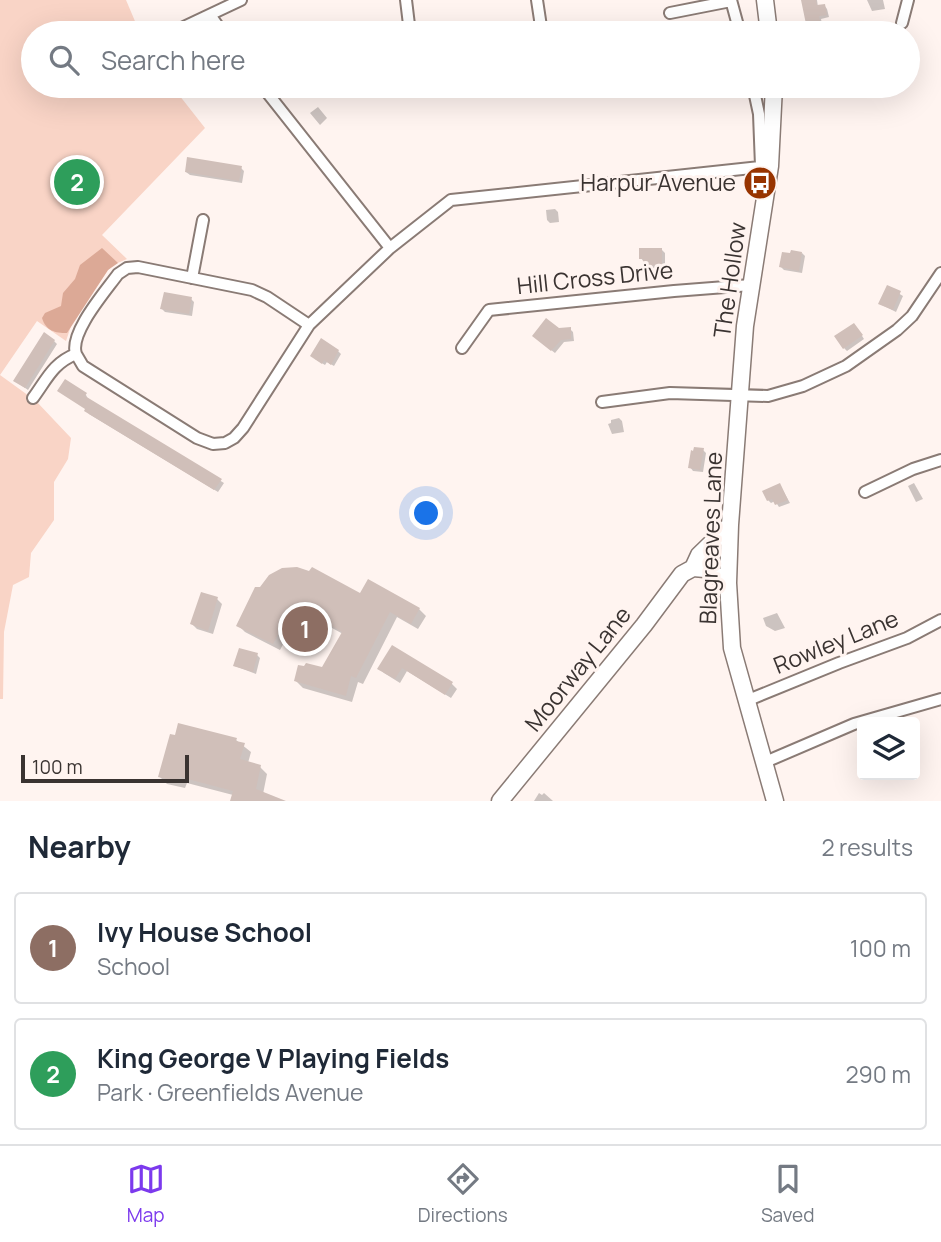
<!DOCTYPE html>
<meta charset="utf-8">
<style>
:root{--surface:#fff;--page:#f2f2f3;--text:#1f2937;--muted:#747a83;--line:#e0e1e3;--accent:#7c3aed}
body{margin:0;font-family:Manrope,sans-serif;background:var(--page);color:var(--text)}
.controls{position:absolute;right:21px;bottom:21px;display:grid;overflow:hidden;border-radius:7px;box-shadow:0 7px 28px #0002}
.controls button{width:63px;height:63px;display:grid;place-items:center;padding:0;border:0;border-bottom:2px solid var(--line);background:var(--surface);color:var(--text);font:35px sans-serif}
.scale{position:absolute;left:21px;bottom:18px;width:168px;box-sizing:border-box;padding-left:7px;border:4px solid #3a3331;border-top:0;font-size:19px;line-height:24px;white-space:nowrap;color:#3a3331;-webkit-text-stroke:5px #fff4f0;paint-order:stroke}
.you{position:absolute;left:427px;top:514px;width:24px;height:24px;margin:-18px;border:5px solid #fff;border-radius:50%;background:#1a73e8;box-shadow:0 0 0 10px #1a73e833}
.badge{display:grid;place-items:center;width:46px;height:46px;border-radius:50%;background:var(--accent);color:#fff;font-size:23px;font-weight:700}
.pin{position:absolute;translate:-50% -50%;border:4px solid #fff;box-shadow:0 2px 7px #0006}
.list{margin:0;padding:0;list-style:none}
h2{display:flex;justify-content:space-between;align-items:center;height:91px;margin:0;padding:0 28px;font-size:30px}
h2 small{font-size:23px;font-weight:400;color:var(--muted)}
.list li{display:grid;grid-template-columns:46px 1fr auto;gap:21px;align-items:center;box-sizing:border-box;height:112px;margin:0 14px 14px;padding:0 14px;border:2px solid var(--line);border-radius:7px}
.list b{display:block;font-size:26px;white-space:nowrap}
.list p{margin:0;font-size:23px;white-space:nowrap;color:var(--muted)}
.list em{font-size:23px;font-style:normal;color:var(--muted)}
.icon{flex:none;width:38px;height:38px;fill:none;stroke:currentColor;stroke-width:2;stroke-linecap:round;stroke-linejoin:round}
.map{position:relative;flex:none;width:941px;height:801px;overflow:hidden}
.search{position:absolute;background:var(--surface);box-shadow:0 7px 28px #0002;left:21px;right:21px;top:21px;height:77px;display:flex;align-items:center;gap:18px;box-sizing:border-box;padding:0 24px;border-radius:38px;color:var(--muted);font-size:26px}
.sheet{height:343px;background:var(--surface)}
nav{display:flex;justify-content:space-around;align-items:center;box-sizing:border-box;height:98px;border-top:2px solid var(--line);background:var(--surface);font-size:19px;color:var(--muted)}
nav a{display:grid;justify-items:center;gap:4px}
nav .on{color:var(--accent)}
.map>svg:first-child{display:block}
.green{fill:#f9d4c6}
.forest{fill:#dca996}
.shadow{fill:#0003}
.building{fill:#d0bfb9}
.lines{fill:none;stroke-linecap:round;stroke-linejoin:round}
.street-casing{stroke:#8a7b75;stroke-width:14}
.secondary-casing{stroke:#8a7b75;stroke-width:19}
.street{stroke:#fff;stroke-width:10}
.secondary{stroke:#fff;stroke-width:16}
.labels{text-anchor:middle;stroke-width:6;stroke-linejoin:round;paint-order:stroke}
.poi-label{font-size:23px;fill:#3a3331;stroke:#fff4f0;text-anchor:end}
.street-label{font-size:23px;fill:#3a3331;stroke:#fff4f0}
</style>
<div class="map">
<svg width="941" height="801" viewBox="0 0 941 801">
<rect width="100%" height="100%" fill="#fff4f0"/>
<path class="green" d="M 0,0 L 126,0 L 140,33 L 33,33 L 33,86 L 172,86 L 205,128 L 102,235 L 127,259 L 113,265 L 108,270 L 72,323 L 66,341 L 37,321 L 0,375 Z
M 0,375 L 36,401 L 71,438 L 68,459 L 54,482 L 54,520 L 31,553 L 29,577 L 13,585 L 4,632 L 3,699 L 0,699 Z"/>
<path class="forest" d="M 102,248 L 118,263 L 108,270 L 67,333 C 55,333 46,331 42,318 L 45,313 L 61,306 L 63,293 L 75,279 L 80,265 Z"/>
<path class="shadow" d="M 803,0 L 817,0 L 818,7 L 824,5 L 827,9 L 829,17 L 821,19 L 822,24 L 811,27 L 808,24 Z
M 867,0 L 883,0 L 885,9 L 872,11 Z
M 511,27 L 518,33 L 502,33 L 501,28 Z
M 318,107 L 327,118 L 320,125 L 310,113 Z
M 241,168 L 244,171 L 242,183 L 190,175 L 186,172 Z
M 555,209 L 558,212 L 559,222 L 550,223 L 547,220 L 546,210 Z
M 662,250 L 665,253 L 665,268 L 648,268 L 641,258 Z
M 802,253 L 805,256 L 802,273 L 784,270 L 781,267 Z
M 888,287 L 903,296 L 896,312 L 880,304 Z
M 191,299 L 194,302 L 192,316 L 165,312 L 162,309 Z
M 857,328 L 864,339 L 847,351 L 844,348 Z
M 558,329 L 570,329 L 573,332 L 574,341 L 564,342 L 555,353 L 537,339 Z
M 54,341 L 57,344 L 28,390 L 18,383 Z
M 338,351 L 341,354 L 334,366 L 327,362 L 325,365 L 315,359 Z
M 63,394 L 86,395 L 88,399 L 224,483 L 218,492 L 89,414 L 87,409 Z
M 619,418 L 622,421 L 624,432 L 612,434 L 608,424 L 611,423 L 611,420 Z
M 703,450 L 706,453 L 703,472 L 693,471 L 690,467 Z
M 914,483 L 923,499 L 916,502 L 908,486 Z
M 780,485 L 790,503 L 779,507 L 775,501 L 771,503 L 768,500 Z
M 256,589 L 361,596 L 419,609 L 426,616 L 418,629 L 397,617 L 363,684 L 358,682 L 352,702 L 303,688 L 296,681 L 323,669 L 343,634 L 301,611 L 280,650 L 245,632 L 238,625 Z
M 217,599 L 222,604 L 213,634 L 197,629 L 192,624 Z
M 777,613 L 785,628 L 775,631 L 766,626 L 763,618 Z
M 393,647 L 452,684 L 457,689 L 451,698 L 407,671 L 400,683 L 384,673 L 379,668 Z
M 257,655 L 260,658 L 256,674 L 235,666 Z
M 236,740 L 251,752 L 248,763 L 260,767 L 267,774 L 263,794 L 233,795 L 187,783 L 185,788 L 167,784 L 160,777 Z
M 539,793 L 542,795 L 544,793 L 553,801 L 534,801 Z"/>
<path class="building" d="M 801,0 L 816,0 L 817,5 L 825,4 L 827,15 L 819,16 L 820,21 L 806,24 Z
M 187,157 L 242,166 L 239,181 L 185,172 Z
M 639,248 L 662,248 L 662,266 L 643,265 L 643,259 L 639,259 Z
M 791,250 L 802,252 L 799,271 L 779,267 L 782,252 L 790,253 Z
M 887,285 L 901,291 L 893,310 L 878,304 Z
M 164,292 L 192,297 L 189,314 L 160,309 Z
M 546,318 L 559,328 L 571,327 L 571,339 L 561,340 L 551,351 L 532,336 Z
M 854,323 L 863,335 L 843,349 L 834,336 Z
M 44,332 L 55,340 L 25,388 L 13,381 Z
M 321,338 L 339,350 L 331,365 L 324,360 L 322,364 L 310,356 Z
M 65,379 L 87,393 L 85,396 L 222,479 L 214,490 L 84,411 L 85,409 L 57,391 Z
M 694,447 L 704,448 L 700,470 L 688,468 L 691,450 L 693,451 Z
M 780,483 L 788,500 L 775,505 L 772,499 L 767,501 L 762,491 Z
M 297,567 L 309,571 L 312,567 L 360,593 L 368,579 L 420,608 L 411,624 L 390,612 L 356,678 L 351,676 L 346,696 L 294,681 L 298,665 L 304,666 L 306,663 L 322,667 L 342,632 L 294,605 L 273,644 L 236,626 L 255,587 L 260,587 L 269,575 L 282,568 Z
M 201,592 L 218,597 L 208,631 L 190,624 Z
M 392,645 L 453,682 L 445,695 L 402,668 L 395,679 L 377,669 Z
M 239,648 L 258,653 L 253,672 L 233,666 Z
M 178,723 L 237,738 L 236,741 L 245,743 L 240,759 L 261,765 L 256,789 L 286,801 L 230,801 L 233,791 L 180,777 L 178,782 L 158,777 L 170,734 L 175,735 Z"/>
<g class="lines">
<defs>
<path id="street" d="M 406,0 L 410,33
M 537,0 L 542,33
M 731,0 L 740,33
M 670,13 L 731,1
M 210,15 L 223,33
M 902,23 L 908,0
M 171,33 L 241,0
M 262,86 L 390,248
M 753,86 L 759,114 L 761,166
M 192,278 L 203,220
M 462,348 L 489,310 L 674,291 L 751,285
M 76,354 L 83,366 L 197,438 L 213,444 L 225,443 L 234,438 L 243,428 L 309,325 L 390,248 L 451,200 L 770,166
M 33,398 C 47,379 53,363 76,354 C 69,333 105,292 118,274 L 127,268 L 138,267 L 252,290 L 267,297 L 309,325
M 602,402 L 670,393 L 768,396 L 803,386 L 846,366 L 897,330 L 912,316 L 941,273
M 865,492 L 913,469 L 941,460
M 746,701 L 839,663 L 907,638 L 941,620
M 763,763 L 854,724 L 941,699"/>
<path id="secondary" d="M 765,0 L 769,33
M 774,86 L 770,166 L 745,326 L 730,525 L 728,583 L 732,648 L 775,801
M 693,568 L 705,569 L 728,583
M 500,801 L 644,625 L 682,574 L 693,568 L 699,555 L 730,525"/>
</defs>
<use href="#street" class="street-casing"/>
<use href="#secondary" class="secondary-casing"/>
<use href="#street" class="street"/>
<use href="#secondary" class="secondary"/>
</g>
<defs>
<symbol id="bus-disc" viewBox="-11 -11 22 22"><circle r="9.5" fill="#983400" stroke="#fff4f0"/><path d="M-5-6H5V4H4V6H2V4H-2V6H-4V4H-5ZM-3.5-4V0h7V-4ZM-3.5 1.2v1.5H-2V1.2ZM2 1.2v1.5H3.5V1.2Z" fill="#fff"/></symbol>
</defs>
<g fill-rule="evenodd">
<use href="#bus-disc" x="741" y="164" width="38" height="38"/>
</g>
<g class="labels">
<g class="poi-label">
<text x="736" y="191">Harpur Avenue</text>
</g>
<g class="street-label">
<text transform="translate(595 278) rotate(-6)" y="8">Hill Cross Drive</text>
<text transform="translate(730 280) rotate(-82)" y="8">The Hollow</text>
<text transform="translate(711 538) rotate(-88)" y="8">Blagreaves Lane</text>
<text transform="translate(836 642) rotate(-22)" y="8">Rowley Lane</text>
<text transform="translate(578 669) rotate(-51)" y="8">Moorway Lane</text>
</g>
</g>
</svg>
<div class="controls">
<button><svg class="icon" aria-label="layers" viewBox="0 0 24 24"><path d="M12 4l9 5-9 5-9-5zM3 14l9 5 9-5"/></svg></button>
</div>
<div class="scale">100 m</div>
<div class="you"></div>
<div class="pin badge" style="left:305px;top:629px;background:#8d6e63">1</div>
<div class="pin badge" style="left:77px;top:182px;background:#2e9e5b">2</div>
<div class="search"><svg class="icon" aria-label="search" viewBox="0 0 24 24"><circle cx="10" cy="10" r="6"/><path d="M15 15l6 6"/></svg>Search here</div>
</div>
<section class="sheet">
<h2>Nearby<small>2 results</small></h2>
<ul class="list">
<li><span class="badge" style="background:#8d6e63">1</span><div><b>Ivy House School</b><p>School</p></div><em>100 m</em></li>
<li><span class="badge" style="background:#2e9e5b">2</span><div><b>King George V Playing Fields</b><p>Park · Greenfields Avenue</p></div><em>290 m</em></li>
</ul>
</section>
<nav>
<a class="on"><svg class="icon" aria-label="map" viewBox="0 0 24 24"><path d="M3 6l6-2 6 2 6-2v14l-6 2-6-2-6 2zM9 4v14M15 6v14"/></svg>Map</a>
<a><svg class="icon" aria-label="directions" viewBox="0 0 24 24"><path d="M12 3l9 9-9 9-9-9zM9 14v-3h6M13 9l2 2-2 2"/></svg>Directions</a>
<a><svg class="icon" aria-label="saved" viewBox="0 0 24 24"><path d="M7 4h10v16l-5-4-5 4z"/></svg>Saved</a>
</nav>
